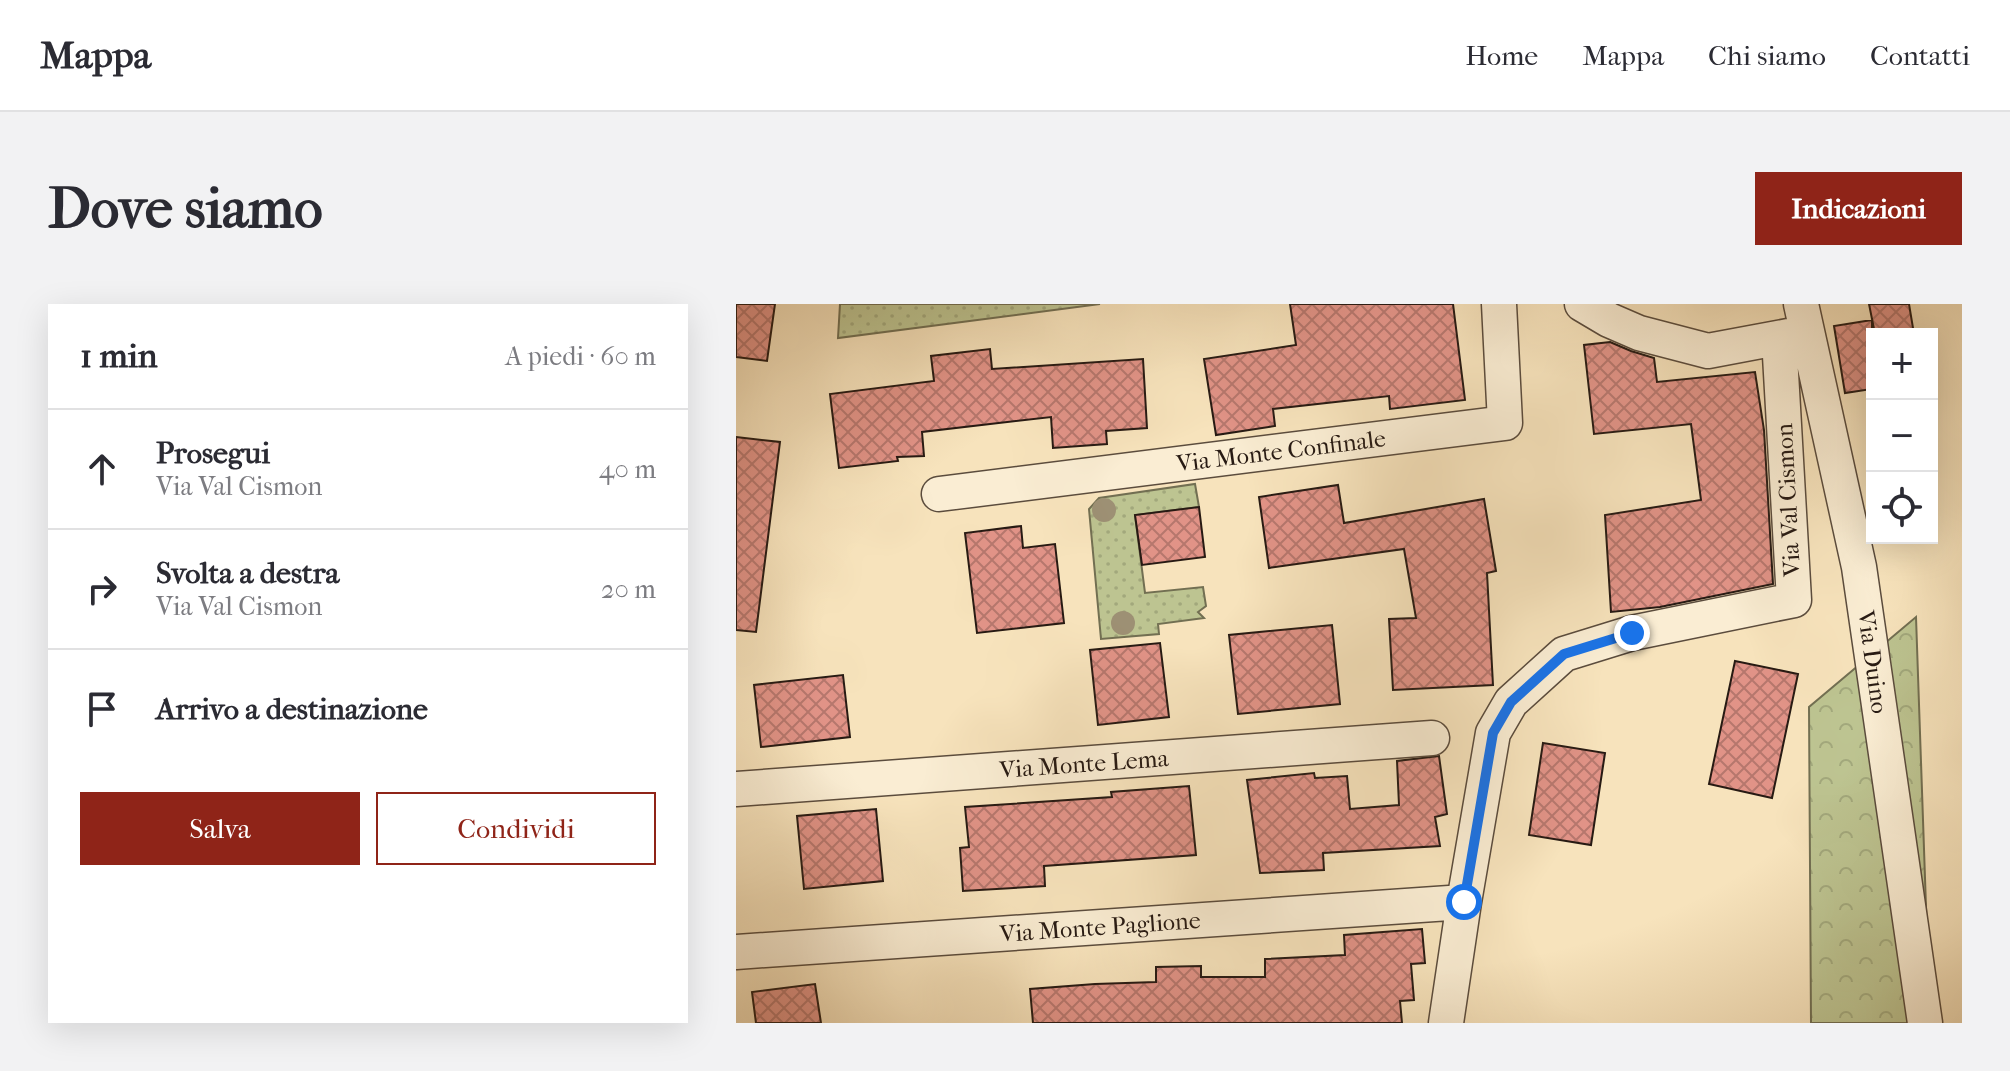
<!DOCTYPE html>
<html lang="it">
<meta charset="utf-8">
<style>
:root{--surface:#fff;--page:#f2f2f3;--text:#2b2b33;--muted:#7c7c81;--line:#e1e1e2;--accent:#8f2418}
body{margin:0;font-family:"IM FELL French Canon",serif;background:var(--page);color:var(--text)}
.controls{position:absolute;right:24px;top:24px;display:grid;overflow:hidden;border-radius:0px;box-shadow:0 8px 32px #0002}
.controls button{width:72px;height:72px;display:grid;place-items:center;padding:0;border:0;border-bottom:2px solid var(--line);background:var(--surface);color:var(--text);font:40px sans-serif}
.stop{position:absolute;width:24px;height:24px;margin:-18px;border:6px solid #1a73e8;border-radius:50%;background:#fff}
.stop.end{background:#1a73e8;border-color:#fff;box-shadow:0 2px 8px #0008}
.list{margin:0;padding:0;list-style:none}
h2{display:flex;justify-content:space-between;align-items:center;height:104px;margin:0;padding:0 32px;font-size:34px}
h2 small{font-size:26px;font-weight:400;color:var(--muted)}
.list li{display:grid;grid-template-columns:52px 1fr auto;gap:24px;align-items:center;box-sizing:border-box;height:120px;padding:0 32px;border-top:2px solid var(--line)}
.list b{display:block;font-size:30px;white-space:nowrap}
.list p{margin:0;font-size:26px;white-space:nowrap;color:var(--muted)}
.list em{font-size:26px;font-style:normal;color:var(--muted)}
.actions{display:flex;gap:16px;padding:24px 32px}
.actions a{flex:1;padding:18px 0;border:2px solid var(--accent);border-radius:0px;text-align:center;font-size:28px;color:var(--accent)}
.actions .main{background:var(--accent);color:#fff}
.icon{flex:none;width:44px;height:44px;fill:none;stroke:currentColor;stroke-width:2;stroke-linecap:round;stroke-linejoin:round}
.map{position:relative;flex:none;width:1226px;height:719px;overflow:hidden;border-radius:0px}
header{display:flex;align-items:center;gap:48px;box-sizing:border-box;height:112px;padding:0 40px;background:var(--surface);border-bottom:2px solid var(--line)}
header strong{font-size:38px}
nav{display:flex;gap:44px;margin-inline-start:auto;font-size:28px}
.intro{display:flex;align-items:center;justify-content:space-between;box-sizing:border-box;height:192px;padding:0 48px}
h1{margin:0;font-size:56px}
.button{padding:20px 36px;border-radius:0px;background:var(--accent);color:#fff;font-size:28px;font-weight:700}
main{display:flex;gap:48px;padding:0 48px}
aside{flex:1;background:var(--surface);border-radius:0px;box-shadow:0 8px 32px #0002}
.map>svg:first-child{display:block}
.grass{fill:url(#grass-dots);stroke:#726f52;stroke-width:2}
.forest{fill:url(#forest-crowns);stroke:#726f52;stroke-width:2}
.building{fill:url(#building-cross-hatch);stroke:#271a13;stroke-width:2}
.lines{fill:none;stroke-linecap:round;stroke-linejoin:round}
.street-casing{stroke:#5b4c3d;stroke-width:37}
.street{stroke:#faedd3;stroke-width:34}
.tree{fill:#9d9074}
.route{stroke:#1a73e8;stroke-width:10}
.labels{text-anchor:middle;stroke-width:6;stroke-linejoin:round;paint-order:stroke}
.street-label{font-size:24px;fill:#271a13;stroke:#faedd3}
</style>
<header>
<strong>Mappa</strong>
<nav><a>Home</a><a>Mappa</a><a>Chi siamo</a><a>Contatti</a></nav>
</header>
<div class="intro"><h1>Dove siamo</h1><a class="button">Indicazioni</a></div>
<main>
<aside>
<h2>1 min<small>A piedi · 60 m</small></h2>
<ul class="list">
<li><svg class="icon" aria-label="ahead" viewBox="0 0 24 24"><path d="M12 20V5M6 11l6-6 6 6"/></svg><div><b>Prosegui</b><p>Via Val Cismon</p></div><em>40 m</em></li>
<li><svg class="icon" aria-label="right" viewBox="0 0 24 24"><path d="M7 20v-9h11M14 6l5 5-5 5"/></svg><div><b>Svolta a destra</b><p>Via Val Cismon</p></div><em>20 m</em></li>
<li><svg class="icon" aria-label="arrive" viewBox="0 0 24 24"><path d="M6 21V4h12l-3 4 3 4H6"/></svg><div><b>Arrivo a destinazione</b></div></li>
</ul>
<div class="actions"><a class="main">Salva</a><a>Condividi</a></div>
</aside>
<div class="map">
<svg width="1226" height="719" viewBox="0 0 1226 719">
<defs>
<pattern id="grass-dots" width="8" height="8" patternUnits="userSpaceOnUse" patternTransform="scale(2)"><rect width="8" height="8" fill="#bdc491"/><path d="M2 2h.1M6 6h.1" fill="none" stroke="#a2a87c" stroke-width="1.8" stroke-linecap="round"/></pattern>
<pattern id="forest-crowns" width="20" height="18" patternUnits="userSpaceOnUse" patternTransform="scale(2)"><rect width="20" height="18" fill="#bdc491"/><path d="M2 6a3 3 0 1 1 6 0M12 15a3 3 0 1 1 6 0" fill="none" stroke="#a2a87c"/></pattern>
<pattern id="building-cross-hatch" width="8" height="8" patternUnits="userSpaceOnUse" patternTransform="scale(2)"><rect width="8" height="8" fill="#e19387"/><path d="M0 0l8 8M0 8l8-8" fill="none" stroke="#b6776d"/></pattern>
</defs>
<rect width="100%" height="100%" fill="#f7e3bc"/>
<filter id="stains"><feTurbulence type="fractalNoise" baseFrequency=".0025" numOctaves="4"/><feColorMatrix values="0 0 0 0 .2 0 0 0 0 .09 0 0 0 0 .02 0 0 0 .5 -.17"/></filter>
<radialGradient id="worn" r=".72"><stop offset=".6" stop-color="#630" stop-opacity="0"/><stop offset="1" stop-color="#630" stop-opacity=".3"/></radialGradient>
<path class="grass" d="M 104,0 L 364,0 L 102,34 Z
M 459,180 L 463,203 L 399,211 L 409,289 L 467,283 L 470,302 L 462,308 L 468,314 L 422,320 L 423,330 L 365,335 L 353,205 L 363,194 Z"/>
<path class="forest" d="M 1180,313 L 1194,719 L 1075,719 L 1073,403 Z"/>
<path class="building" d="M 0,0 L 39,0 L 31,57 L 0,53 Z
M 554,0 L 717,0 L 729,96 L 654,105 L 653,92 L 537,105 L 539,122 L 480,131 L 468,55 L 560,41 Z
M 1133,0 L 1173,0 L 1178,30 L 1139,30 Z
M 1136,16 L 1136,85 L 1109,89 L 1098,22 Z
M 874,38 L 895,47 L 918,54 L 921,78 L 1019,68 L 1028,126 L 1037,280 L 924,303 L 875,308 L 869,211 L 965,196 L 955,120 L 858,130 L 848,41 Z
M 254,45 L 256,65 L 407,55 L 411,124 L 370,127 L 371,140 L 317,144 L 315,113 L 186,128 L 188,152 L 161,153 L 162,157 L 103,164 L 94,90 L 198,77 L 195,52 Z
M 0,133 L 44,138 L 20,328 L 0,326 Z
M 602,181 L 608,219 L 748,195 L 760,267 L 751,269 L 757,381 L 657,386 L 653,315 L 680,314 L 668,245 L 533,264 L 523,193 Z
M 463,203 L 469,253 L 406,261 L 399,211 Z
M 285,222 L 287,244 L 319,240 L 328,319 L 241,329 L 229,229 Z
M 596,321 L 604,400 L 502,410 L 493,331 Z
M 424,339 L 433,413 L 362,421 L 354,346 Z
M 999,357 L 1062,370 L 1036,494 L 973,480 Z
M 107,371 L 114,433 L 25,443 L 18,381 Z
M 807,439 L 869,449 L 855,541 L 793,531 Z
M 703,452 L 711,510 L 699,513 L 704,542 L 587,549 L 588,566 L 524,569 L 511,476 L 578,469 L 579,474 L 611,472 L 614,505 L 663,501 L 661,457 Z
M 453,482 L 460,551 L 308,562 L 309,582 L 227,587 L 224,544 L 233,543 L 229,503 L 376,493 L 375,488 Z
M 140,505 L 147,577 L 68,585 L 61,512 Z
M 686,625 L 689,659 L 675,660 L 678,696 L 664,697 L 666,719 L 297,719 L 294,685 L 359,680 L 420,678 L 420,663 L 465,662 L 465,673 L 529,673 L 529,655 L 609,651 L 608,631 Z
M 79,680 L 85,719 L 20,719 L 16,688 Z"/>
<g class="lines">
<defs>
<path id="street" d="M 846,0 L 873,16 L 903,29 L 972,47 L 1063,30
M 1065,0 L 1123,263 L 1189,719
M 203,190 L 769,119 L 763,0
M 0,485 L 696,434
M 0,648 L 728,598
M 710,719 L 728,598 L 757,429 L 775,398 L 828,350 L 896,329 L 1058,296 L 1043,34"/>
</defs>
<use href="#street" class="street-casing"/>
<use href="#street" class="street"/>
</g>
<g class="tree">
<circle cx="368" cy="206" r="12"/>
<circle cx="387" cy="319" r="12"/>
</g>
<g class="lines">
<path class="route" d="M 728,598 L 757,429 L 775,398 L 828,350 L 896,329"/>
</g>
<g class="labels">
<g class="street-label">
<text transform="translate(545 147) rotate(-7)" y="8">Via Monte Confinale</text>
<text transform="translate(1052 196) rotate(-93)" y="8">Via Val Cismon</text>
<text transform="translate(1137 358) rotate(82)" y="8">Via Duino</text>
<text transform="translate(348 460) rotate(-4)" y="8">Via Monte Lema</text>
<text transform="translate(364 623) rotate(-4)" y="8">Via Monte Paglione</text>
</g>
</g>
<rect width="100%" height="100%" filter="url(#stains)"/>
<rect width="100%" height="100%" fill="url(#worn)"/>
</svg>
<div class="controls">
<button>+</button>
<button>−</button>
<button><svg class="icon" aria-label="locate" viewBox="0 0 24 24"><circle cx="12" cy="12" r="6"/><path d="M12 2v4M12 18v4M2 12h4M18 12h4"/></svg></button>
</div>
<div class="stop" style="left:728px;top:598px"></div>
<div class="stop end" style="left:896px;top:329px"></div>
</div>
</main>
